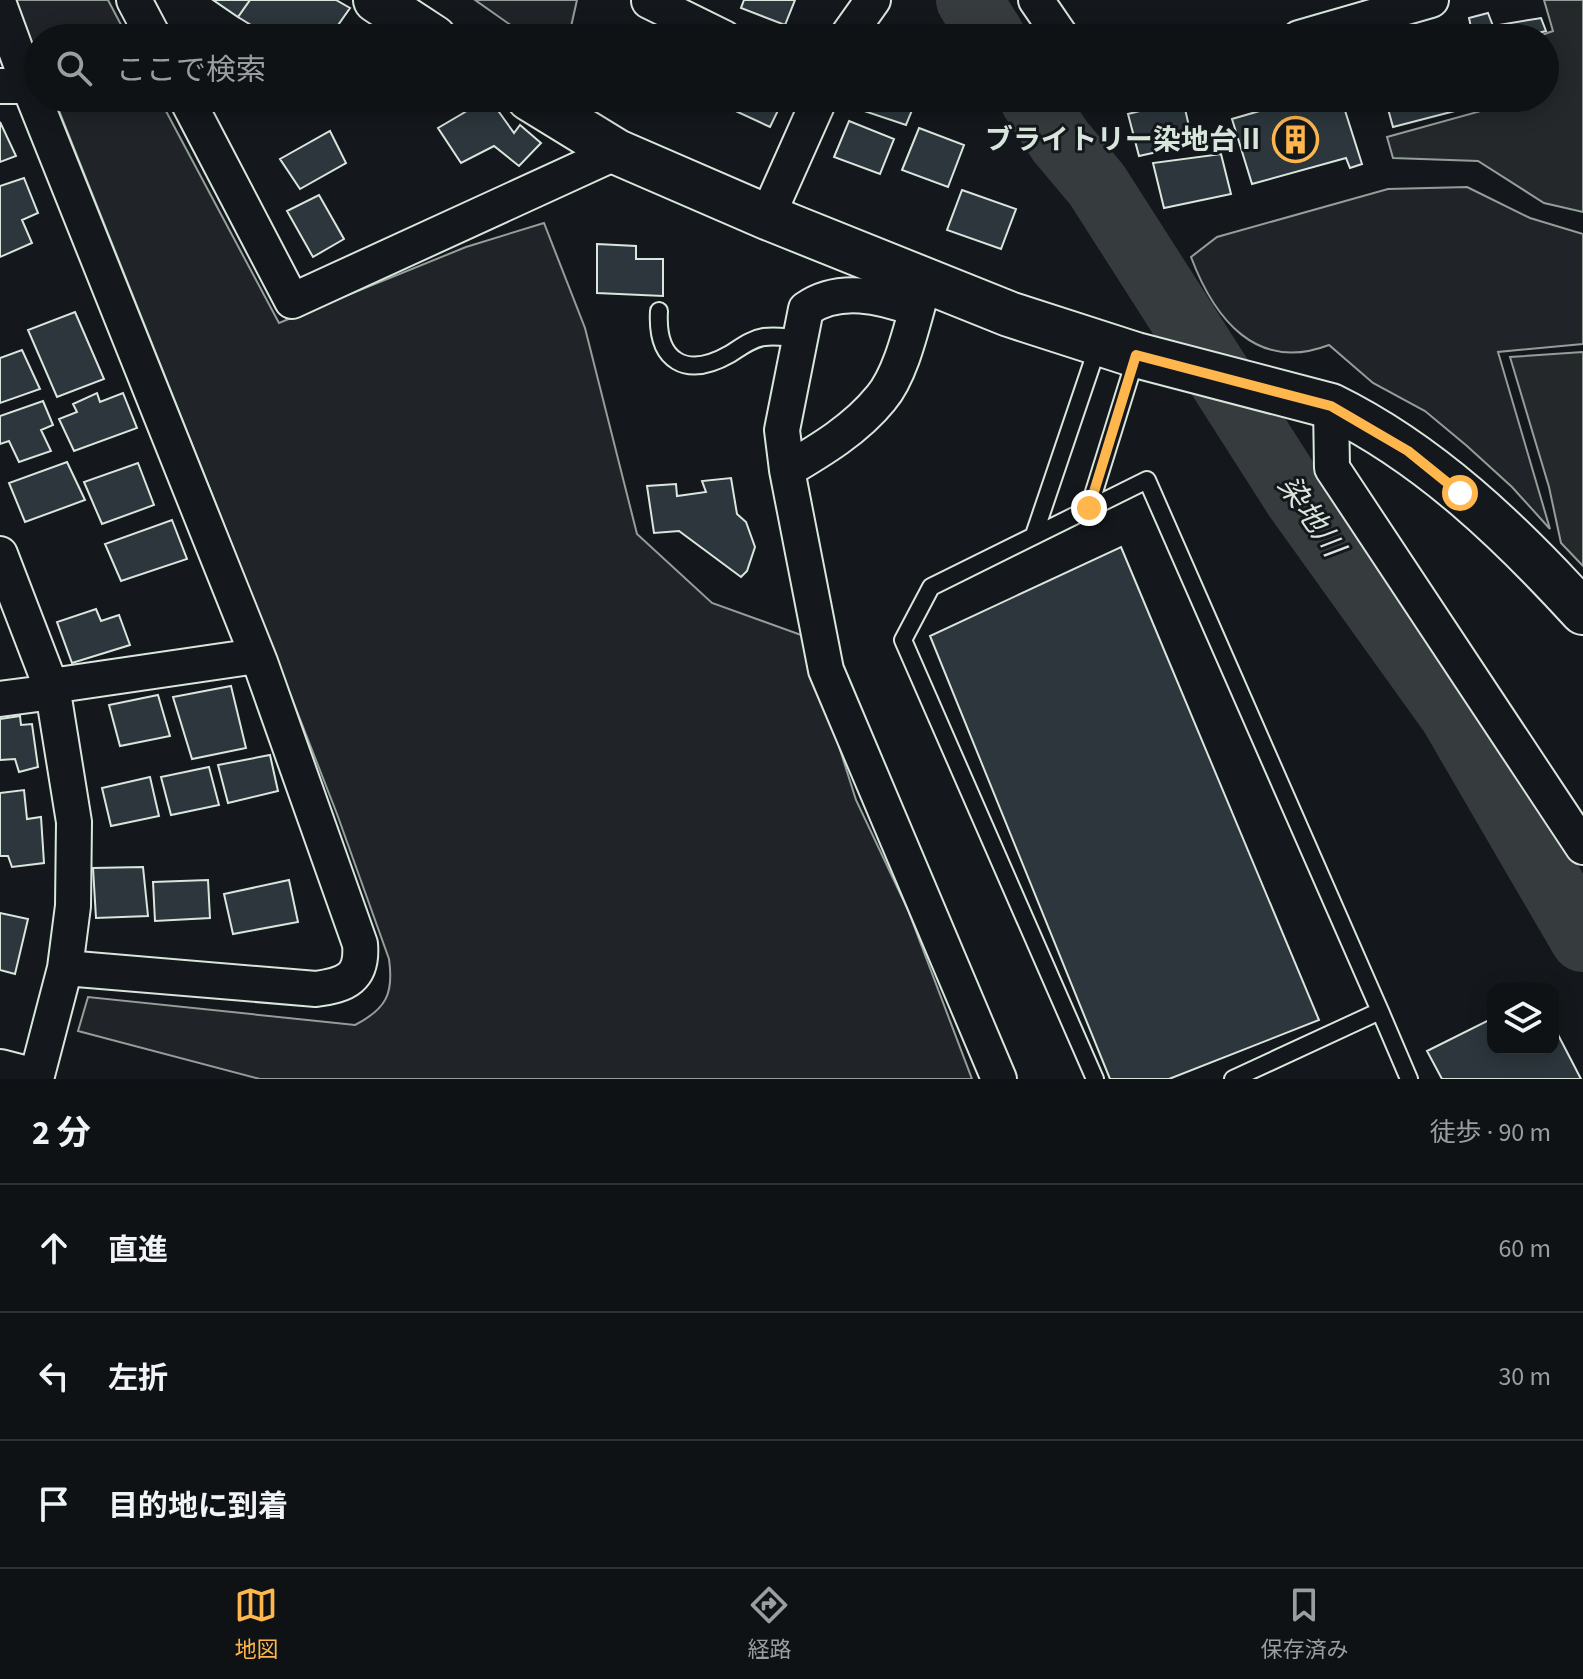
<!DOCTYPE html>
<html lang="ja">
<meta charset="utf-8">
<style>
:root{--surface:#0f1215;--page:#1d2022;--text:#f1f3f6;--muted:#9b9ea0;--line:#2f3234;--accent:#ffb74d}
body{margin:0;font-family:"Source Sans 3","Noto Sans JP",sans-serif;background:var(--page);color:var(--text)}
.controls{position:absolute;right:24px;bottom:24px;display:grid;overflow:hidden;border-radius:16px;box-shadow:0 4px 20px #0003}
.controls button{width:72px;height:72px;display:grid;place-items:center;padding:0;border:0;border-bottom:2px solid var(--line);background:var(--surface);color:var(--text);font:40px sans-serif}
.stop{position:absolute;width:24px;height:24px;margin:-18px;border:6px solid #ffb74d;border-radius:50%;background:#fff}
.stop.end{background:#ffb74d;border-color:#fff;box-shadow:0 2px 8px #0008}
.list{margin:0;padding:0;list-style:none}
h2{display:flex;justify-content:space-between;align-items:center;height:104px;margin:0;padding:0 32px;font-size:34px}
h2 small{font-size:26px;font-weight:400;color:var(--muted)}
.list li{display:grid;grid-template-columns:52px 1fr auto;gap:24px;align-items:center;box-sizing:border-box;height:128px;padding:0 32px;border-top:2px solid var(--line)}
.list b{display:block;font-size:30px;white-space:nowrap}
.list em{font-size:26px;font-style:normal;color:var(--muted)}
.icon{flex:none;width:44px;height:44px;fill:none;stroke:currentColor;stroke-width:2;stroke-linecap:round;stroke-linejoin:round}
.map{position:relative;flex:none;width:1583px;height:1079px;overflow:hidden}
.search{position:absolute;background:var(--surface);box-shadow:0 4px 20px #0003;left:24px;right:24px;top:24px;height:88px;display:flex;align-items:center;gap:20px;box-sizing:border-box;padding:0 28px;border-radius:44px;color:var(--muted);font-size:30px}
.sheet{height:488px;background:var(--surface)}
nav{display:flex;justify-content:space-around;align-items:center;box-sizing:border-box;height:112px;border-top:2px solid var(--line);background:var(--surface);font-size:22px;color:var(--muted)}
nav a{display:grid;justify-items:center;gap:4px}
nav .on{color:var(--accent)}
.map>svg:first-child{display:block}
.green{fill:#202428;stroke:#939e99;stroke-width:2}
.parking{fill:#24282b;stroke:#939e99;stroke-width:2}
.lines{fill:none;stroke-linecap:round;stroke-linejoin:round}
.river{stroke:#363b3e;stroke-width:66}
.building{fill:#2c363c;stroke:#d8e6dc;stroke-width:2}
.lane-casing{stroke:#d8e6dc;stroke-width:20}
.street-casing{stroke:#d8e6dc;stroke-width:38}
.secondary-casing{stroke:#d8e6dc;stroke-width:48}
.primary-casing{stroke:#d8e6dc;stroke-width:48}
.lane{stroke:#14181c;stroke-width:16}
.street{stroke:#14181c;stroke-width:34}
.secondary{stroke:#14181c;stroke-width:44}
.primary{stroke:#14181c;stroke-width:44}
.route{stroke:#ffb74d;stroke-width:10}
.labels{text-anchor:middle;stroke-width:6;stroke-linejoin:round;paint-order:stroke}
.poi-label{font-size:28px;font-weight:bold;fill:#d8e6dc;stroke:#14181c;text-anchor:end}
.water-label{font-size:30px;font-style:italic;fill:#d8e6dc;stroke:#14181c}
</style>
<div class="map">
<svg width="1583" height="1079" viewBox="0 0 1583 1079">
<rect width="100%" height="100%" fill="#14181c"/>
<path class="green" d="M 15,0 L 108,0 L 128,38 L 38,38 L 38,59 Z
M 475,0 L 577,0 L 570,31 L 565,38 L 529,38 Z
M 54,98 L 159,98 L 279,323 L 466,247 L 544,223 L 585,328 L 637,534 L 712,603 L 804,636 L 856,800 L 908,910 L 972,1079 L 260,1079 L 78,1031 L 88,997 L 355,1025 C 386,1009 394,994 389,959 L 337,814 L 220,514 Z
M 1467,187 L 1530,218 L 1583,234 L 1583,344 L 1498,352 L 1550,529 L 1512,487 L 1467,446 L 1425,411 L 1373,383 L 1329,345 C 1256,373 1214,318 1191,257 L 1217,237 L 1388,189 Z"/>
<path class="parking" d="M 1544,0 L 1583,0 L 1583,212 L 1544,203 L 1478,161 L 1393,158 L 1387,137 L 1528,98 L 1545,98 L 1545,38 L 1533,38 L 1553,31 Z
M 1583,352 L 1583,566 L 1561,543 L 1549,487 L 1510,357 Z"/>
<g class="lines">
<path class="river" d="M 969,0 L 993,38
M 1032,98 L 1060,141 L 1097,185 L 1297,498 L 1452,714 L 1583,939"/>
</g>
<path class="building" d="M 213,0 L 250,0 L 238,17 Z
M 250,0 L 336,0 L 350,8 L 329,38 L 272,38 L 238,17 Z
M 744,0 L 795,0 L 785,25 L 741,8 Z
M 1488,13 L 1493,26 L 1541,18 L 1546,31 L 1519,38 L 1452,38 L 1472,32 L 1469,18 Z
M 489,98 L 514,133 L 520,125 L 541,143 L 519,166 L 494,146 L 461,163 L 438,128 Z
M 717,98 L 784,98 L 770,127 L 716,102 Z
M 862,98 L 917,98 L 906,125 L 858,109 Z
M 1304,98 L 1341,98 L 1362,164 L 1350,168 L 1346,158 L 1252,184 L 1232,119 Z
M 1385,98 L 1505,98 L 1393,127 Z
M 1183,100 L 1193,144 L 1139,156 L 1128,114 Z
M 849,121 L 894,139 L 880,174 L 834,157 Z
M 0,122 L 16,156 L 0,162 Z
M 919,128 L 964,145 L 948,187 L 902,170 Z
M 330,131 L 346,163 L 300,189 L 280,159 Z
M 1221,154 L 1231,194 L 1164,208 L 1153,163 Z
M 24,178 L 38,213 L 22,220 L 32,243 L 0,257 L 0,186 Z
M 962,190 L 1016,209 L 1001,249 L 947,230 Z
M 319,195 L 344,239 L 313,257 L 287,211 Z
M 597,244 L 636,246 L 636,259 L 663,259 L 663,296 L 597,293 Z
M 75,312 L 104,379 L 57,397 L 28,330 Z
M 22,350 L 40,389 L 0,403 L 0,358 Z
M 97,393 L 100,402 L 123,393 L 137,428 L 74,451 L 59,419 L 77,412 L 73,404 Z
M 43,401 L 53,425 L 41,430 L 51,451 L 19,462 L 9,441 L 0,444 L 0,416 Z
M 67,462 L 85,500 L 25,522 L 9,483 Z
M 138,463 L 154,505 L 102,524 L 84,482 Z
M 731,478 L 737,514 L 746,522 L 755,547 L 747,571 L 741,577 L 679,531 L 654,533 L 647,486 L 676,484 L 677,496 L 706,492 L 702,481 Z
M 172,520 L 187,559 L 121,581 L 105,544 Z
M 1121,547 L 1319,1020 L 1169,1079 L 1110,1079 L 930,636 Z
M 96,609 L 101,621 L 119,615 L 130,645 L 72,663 L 57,622 Z
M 231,686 L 246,748 L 192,759 L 173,697 Z
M 158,695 L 170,736 L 120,746 L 109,705 Z
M 20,716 L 21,725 L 32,724 L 38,767 L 19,772 L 15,759 L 0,760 L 0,719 Z
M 270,755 L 278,791 L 228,803 L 218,765 Z
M 209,767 L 219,805 L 171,815 L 161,777 Z
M 150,777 L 159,816 L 111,826 L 102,788 Z
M 24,790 L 27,819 L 41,817 L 44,863 L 12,867 L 8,856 L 0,856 L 0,793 Z
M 143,867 L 148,916 L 96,918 L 93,868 Z
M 208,880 L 210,918 L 155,921 L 153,882 Z
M 289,880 L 298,922 L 233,934 L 224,894 Z
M 0,913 L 28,919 L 15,974 L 0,970 Z
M 1493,1018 L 1493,1049 L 1553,1049 L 1553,1025 L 1581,1079 L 1442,1079 L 1427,1051 Z"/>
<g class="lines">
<defs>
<path id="lane" d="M 659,311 C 656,362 686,379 730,354 C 741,347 751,339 764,337 C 776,335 789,338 802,338
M 1089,508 L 1136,357
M 1034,535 L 1098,346
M 1380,1011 L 1409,1079
M 1095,1079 L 903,640 L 931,587 L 1147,480 L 1380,1011 L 1233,1079"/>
<path id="street" d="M 134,0 L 154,38
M 1036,0 L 1062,38
M 649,1 L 724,38
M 0,7 L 29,86
M 846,38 L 873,0
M 1299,38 L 1431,0
M 0,86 L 29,86 L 260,662 L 360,944 C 363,978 346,985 316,989 L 65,968
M 186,98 L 292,301 L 617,152
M 767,217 L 820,98
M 925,281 C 914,314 904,371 881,398 C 856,429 821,450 787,470 L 826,670 L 999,1079
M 1331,406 L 1332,468 L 1583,847
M 787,470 L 782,430 L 806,309 C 839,286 881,296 916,309
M 0,554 L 53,692 L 74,822 L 73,906 L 65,968 L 36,1079
M 51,686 L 256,656
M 0,699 L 53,692"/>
<path id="secondary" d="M 376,0 L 434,38
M 529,98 L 617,152 L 767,217 L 1009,314 L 1136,355 L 1331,406 C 1429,454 1510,532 1583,612"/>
<path id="primary" d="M 0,1072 L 27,1079"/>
</defs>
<use href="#lane" class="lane-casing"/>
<use href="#street" class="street-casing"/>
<use href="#secondary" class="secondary-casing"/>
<use href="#primary" class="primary-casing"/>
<use href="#lane" class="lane"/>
<use href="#street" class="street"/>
<use href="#secondary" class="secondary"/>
<use href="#primary" class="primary"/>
</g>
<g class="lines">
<path class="route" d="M 1089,508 L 1136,355 L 1331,406 L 1408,451 L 1460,493"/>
</g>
<defs>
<symbol id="building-ring" viewBox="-11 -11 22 22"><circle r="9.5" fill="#14181c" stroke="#ffb74d" stroke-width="1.5"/><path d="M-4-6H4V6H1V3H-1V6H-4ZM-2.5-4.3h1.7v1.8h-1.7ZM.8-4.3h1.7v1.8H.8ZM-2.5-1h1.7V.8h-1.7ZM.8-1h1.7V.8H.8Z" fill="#ffb74d"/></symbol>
</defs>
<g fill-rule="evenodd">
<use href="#building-ring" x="1270" y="114" width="51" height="51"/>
</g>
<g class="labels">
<g class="poi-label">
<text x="1265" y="149">ブライトリー染地台Ⅱ</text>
</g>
<g class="water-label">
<text transform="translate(1311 516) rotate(55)" y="10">染地川</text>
</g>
</g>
</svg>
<div class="controls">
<button><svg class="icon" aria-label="layers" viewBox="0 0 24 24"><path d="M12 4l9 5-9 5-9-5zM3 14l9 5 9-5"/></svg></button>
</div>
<div class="stop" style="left:1460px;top:493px"></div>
<div class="stop end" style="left:1089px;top:508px"></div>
<div class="search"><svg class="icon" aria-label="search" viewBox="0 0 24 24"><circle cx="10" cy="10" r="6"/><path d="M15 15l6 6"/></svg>ここで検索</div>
</div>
<section class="sheet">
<h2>2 分<small>徒歩 · 90 m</small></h2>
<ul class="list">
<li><svg class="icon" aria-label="ahead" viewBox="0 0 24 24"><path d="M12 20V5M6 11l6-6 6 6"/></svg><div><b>直進</b></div><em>60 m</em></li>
<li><svg class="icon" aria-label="left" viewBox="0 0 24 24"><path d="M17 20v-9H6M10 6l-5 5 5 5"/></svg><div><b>左折</b></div><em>30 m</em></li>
<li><svg class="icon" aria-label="arrive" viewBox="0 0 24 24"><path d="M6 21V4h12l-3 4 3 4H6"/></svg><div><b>目的地に到着</b></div></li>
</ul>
</section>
<nav>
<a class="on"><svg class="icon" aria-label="map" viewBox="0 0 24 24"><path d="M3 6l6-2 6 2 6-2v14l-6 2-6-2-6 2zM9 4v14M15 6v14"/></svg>地図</a>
<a><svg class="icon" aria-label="directions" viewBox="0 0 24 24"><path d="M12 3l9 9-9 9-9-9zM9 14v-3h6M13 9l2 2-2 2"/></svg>経路</a>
<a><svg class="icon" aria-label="saved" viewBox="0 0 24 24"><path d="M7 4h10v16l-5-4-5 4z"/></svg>保存済み</a>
</nav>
